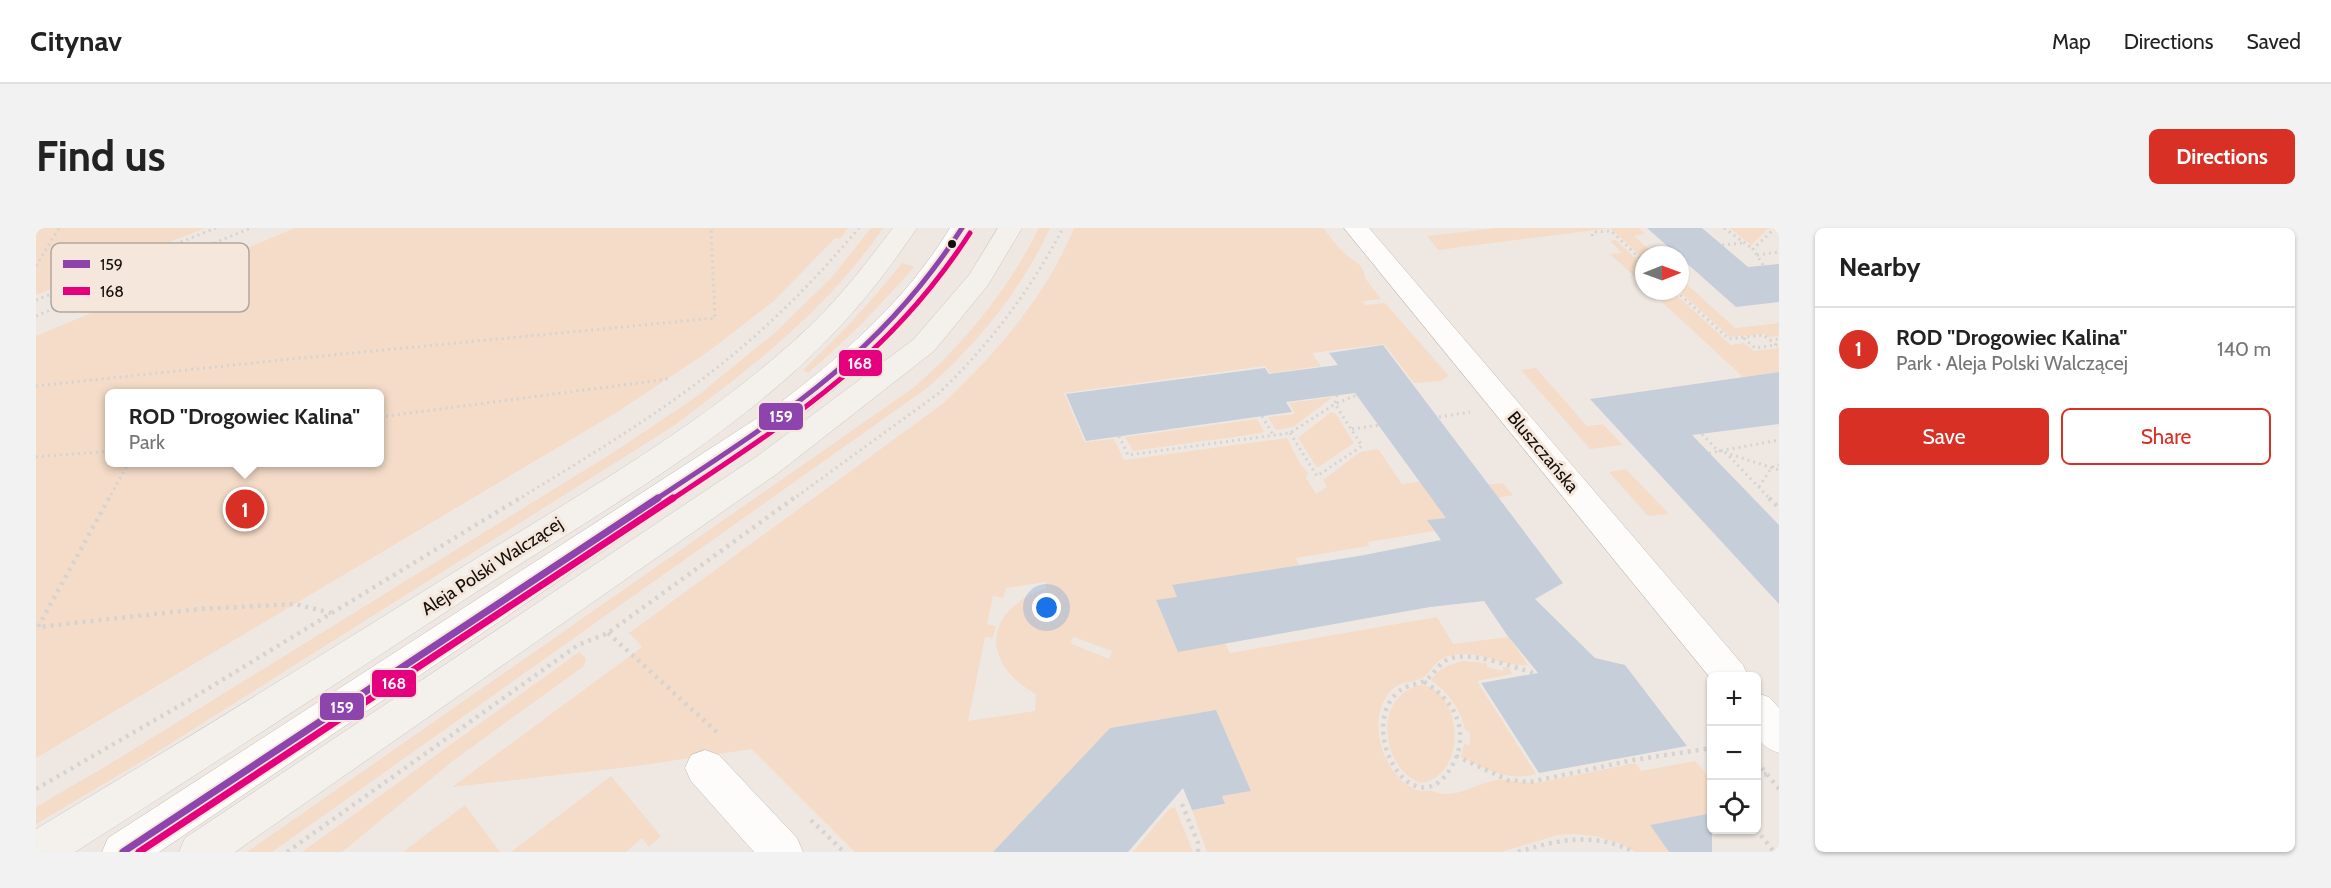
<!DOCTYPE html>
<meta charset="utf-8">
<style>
:root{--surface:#fff;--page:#f2f2f2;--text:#222;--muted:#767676;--line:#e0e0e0;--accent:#d93025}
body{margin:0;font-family:Cabin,sans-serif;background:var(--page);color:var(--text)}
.controls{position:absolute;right:18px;bottom:18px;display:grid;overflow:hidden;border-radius:9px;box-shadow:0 2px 4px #0004}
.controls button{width:54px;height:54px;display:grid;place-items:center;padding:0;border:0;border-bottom:2px solid var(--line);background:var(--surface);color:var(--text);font:30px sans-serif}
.compass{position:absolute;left:1599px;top:18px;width:54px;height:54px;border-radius:50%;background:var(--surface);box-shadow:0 2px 4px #0004;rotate:89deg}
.you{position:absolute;left:1011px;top:380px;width:21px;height:21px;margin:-15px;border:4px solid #fff;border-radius:50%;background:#1a73e8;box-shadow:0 0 0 9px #1a73e833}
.badge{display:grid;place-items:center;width:39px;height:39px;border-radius:50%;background:var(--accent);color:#fff;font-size:20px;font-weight:700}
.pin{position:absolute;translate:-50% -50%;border:3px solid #fff;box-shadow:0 2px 6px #0006}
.popup{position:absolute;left:69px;top:161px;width:279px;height:78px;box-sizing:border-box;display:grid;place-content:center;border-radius:9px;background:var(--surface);filter:drop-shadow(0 2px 4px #0005);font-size:20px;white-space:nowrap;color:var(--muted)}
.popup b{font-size:22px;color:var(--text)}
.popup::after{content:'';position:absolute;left:50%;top:100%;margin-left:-12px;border:12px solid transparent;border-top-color:var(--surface)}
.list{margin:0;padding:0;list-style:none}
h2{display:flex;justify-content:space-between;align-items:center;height:78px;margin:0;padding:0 24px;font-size:26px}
h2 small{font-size:20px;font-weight:400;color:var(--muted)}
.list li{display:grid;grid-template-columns:39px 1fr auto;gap:18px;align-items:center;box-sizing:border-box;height:84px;padding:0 24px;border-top:2px solid var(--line)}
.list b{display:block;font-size:22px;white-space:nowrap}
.list p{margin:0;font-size:20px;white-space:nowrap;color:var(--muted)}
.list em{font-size:20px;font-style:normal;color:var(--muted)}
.actions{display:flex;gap:12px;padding:18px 24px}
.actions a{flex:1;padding:14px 0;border:2px solid var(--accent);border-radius:9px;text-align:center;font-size:21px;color:var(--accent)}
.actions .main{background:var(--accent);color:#fff}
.icon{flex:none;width:33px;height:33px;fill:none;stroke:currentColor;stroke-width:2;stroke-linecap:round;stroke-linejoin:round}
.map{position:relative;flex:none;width:1743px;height:624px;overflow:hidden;border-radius:9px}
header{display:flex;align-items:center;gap:36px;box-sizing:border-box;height:84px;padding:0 30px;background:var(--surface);border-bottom:2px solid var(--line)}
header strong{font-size:28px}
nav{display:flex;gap:33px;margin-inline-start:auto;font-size:21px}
.intro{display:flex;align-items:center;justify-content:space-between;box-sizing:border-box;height:144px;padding:0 36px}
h1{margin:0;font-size:42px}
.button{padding:15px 27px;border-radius:9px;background:var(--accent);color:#fff;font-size:21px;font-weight:700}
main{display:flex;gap:36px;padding:0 36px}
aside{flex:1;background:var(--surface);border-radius:9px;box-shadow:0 2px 4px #0004}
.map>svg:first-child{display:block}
.green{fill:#f4dcc8;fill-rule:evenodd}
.building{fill:#c6ced9}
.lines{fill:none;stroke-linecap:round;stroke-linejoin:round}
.minor-casing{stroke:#c1bbb6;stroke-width:1}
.major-casing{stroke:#cac7c4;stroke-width:1}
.path-far1{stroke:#d6d3d1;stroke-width:3;stroke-dasharray:2 4;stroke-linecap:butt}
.path{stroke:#d6d3d1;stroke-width:4.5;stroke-dasharray:3 5;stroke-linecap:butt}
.minor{fill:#fdfcfb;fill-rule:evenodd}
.major{fill:#f4f0ec;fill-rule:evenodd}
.bus-1-far1-casing{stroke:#f5e7dc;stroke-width:9}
.bus-1-casing{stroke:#f5e7dc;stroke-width:11}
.bus-2-far1-casing{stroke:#f5e7dc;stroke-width:9}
.bus-2-casing{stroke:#f5e7dc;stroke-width:11}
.bus-1-far1{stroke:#8e44ad;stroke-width:5}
.bus-1{stroke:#8e44ad;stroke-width:7}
.bus-2-far1{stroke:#e5007d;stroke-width:5}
.bus-2{stroke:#e5007d;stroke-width:7}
.bus-dot{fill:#130e0a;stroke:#f5e7dc;stroke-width:2}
.labels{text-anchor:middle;stroke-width:6;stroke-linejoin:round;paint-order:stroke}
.street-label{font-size:18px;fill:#130e0a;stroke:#f5e7dc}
.key{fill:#f5e7dc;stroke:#b1a69d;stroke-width:1.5}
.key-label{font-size:16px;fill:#130e0a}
.line-badge{stroke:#f5e7dc;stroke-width:2}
.badge-label{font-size:16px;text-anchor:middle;font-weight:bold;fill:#fff}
</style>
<header>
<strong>Citynav</strong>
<nav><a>Map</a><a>Directions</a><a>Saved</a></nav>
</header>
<div class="intro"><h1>Find us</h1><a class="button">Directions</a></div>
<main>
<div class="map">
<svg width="1743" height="624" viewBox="0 0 1743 624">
<rect width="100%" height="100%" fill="#efe8e2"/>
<path class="green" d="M 0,0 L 169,0 L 0,67 Z
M 259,0 L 812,0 L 804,11 L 799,10 L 738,73 L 669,126 L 578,186 L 0,530 L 0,108 ZM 74,166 L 344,166 L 344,234 L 74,234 Z
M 835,0 L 847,0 C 792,81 716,139 639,197 L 110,531 L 0,596 L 0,579 L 72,537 L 578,224 L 660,169 L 741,103 L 796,49 Z
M 1003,0 L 1014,0 C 985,62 942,116 891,160 L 236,624 L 211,624 L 877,160 C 929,115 972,62 1003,0 Z
M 1038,0 L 1287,0 C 1294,8 1300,17 1307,24 C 1315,32 1329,36 1329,50 L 1345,71 L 1327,73 L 1329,77 L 1349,75 L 1413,148 L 1404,153 L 1378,155 L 1348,116 L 1276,125 L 1285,138 L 1234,145 L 1229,138 L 1028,165 L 1049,214 L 1078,211 L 1088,232 L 1251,210 L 1264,236 L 1272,245 L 1270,250 L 1280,266 L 1291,259 L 1287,252 L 1324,224 L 1342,221 L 1366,256 L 1430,247 L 1438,258 L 1467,255 L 1477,267 L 1462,270 L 1471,282 L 1392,292 L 1399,303 L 1332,314 L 1333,318 L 1260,330 L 1263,337 L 1136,358 L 1141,369 L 1120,373 L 1142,423 L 1189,415 L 1194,425 L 1401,389 L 1417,416 L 1473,409 L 1492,437 C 1466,441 1440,417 1407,430 C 1397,435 1393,448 1384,451 C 1372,456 1362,453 1352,466 C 1331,494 1347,546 1378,561 C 1384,564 1389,562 1395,563 C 1400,563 1404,566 1408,566 C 1426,567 1445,554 1461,552 C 1469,551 1489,556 1501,555 L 1599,535 L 1605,543 L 1659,533 L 1673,549 L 1672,552 L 1675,557 L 1676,585 L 1614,597 L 1633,624 L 1600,624 L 1583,615 L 1559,608 L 1536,606 L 1522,607 L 1465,624 L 1171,624 L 1156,582 L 1189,577 L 1186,568 L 1215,563 L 1180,482 L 1074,500 L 957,624 L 819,624 L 716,521 L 593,539 L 416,559 L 606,419 L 593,405 L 909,174 C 961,123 1010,69 1038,0 ZM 1009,354 L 1011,360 C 949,380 942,434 1000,466 L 999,483 L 932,493 L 949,409 L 957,410 L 960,398 L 951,396 L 957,368 L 967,370 L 970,360 ZM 1038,409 L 1076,423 L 1073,431 L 1036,416 L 1035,412 Z
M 1461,0 L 1603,0 L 1609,6 L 1598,8 L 1619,27 L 1608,27 L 1608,31 L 1574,0 L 1402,22 L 1391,8 Z
M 1694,0 L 1733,0 L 1715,17 Z
M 1580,12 L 1608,38 L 1608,57 L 1574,26 L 1586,25 L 1574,13 Z
M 866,35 L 878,39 C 845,77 810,113 772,145 L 767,142 C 803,108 835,74 866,35 Z
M 1644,50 L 1699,100 L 1743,95 L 1743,108 L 1733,109 L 1728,106 L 1694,109 L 1643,63 Z
M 1614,63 L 1636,63 L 1695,117 L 1708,115 L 1718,123 L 1743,120 L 1743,144 L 1707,149 Z
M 1500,140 L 1551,198 L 1567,196 L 1587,217 L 1554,221 L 1485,142 Z
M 1297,169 L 1257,199 L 1240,202 L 1232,189 L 1259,186 L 1253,175 Z
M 1295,184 L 1300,186 L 1318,215 L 1281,240 L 1262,210 Z
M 1221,191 L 1228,203 L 1226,205 L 1097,223 L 1089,209 Z
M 1590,241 L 1633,286 L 1612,288 L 1573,244 Z
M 543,424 L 550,430 L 548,438 L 418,532 L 306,624 L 266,624 Z
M 1427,433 L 1451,435 L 1451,439 L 1467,443 L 1467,439 L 1473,440 L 1476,446 L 1441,453 L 1500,546 C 1473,554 1449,541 1425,529 L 1428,516 L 1434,517 L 1434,504 L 1429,502 C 1426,484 1411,462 1395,453 C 1401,440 1414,437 1427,433 Z
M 1386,457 C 1427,463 1433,549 1384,555 C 1344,539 1336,466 1386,457 Z
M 575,548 L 625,608 L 613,619 L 606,610 L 590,624 L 475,624 Z
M 429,577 L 464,624 L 367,624 Z
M 1139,579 L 1157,624 L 1097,624 L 1133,581 Z"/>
<path class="building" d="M 1611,0 L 1666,0 L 1712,39 L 1743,36 L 1743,74 L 1700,79 Z
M 1347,117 L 1527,355 L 1499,371 L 1559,430 L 1589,437 L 1651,518 L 1503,545 L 1445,455 L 1502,445 L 1471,407 L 1448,373 L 1394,379 L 1142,424 L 1120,372 L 1141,369 L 1136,357 L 1323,328 L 1405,312 L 1391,292 L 1410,290 L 1319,165 L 1250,174 L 1256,184 L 1050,213 L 1030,166 L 1229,140 L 1233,146 L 1302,137 L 1293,125 Z
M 1743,144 L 1743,196 L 1656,207 L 1743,297 L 1743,376 L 1554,171 Z
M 1180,482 L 1215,563 L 1186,568 L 1189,576 L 1156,582 L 1147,560 L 1092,624 L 957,624 L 1074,500 Z
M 1676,585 L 1676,624 L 1633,624 L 1614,597 Z"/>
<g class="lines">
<defs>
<path id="minor" d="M 914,0 L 938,0 C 892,79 830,139 757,194 L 123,624 L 66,624 L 72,610 L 737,180 C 806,128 869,74 914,0 Z
M 1308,0 L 1333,0 L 1707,437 L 1712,448 L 1676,448 L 1676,452 Z
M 1720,465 L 1733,469 L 1743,480 L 1743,525 C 1711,514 1720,493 1720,465 Z
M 669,522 L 683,527 L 761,610 L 767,624 L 718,624 L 655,553 L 649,540 L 655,527 Z"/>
<path id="major" d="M 857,0 L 881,0 C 855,38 828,74 795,108 C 699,208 565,284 448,359 C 312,448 176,537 39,624 L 0,624 L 0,601 C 144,515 286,427 428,338 C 547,264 673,194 775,97 C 806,67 831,34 857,0 Z
M 962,0 L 986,0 L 952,57 L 898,123 L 742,245 L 199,624 L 143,624 L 149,610 L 720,229 L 878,111 L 933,47 Z"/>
</defs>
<use href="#minor" class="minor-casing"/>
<use href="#major" class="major-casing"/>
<path class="path-far1" d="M 1688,0 L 1717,21
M 1556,8 L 1557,4 L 1575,3 L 1608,34
M 1686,17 L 1707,15
M 1721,27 L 1743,24
M 1727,37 L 1717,21 L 1739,0
M 0,38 L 23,0
M 1640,63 L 1693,111 L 1727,107 L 1734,112 L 1743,111
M 0,72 L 180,0
M 0,88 L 215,0
M 1708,110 L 1719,120 L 1740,117 L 1735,113
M 0,158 L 255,131 L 679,90 L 675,0
M 1226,188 L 1237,207
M 344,189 L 632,151
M 1403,189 L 1434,184
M 1316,201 L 1343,197
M 1254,205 L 1281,248 L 1326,218 L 1299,176 L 1301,167
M 1666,206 L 1681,222 L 1743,242
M 1083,208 L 1092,227 L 1254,205 L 1299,176 L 1321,167
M 1689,224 L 1735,272
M 1673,225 L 1743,212
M 0,229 L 74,223
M 1723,259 L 1736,239 L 1743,237
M 72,272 L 93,234
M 481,272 C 568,219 657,166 732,96 C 765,66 794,34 823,0
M 756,272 L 903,165 C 954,116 994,63 1027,0"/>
<path class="path" d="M 73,270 L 2,399 L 164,381 L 259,376 L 295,385
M 1733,270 L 1743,280
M 572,405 L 682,505
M 1388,454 C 1419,472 1435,504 1416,538 C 1379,603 1320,503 1361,465 C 1369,457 1376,458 1386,454 C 1396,450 1400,439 1409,433 C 1430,420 1476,439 1498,445
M 1420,528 L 1472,552 L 1494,554 L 1597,532 L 1676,520
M 1726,540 L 1743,561
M 1720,548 L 1731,546
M 0,561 L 150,474 L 484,270
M 1146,576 L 1162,615 L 1162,624
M 775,592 L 808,624
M 1720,601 L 1738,624
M 251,624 L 542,417 L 572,405 L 758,270
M 1482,624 C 1523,611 1559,604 1598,624"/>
<use href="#minor" class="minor"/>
<use href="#major" class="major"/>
<defs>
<path id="bus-1-far1" d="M 619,272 C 743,190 844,128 926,0"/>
<path id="bus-1" d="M 87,624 L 622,270"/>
<path id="bus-2-far1" d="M 635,272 C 755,192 854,129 934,5"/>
<path id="bus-2" d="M 103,624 L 637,270"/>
</defs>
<use href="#bus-1-far1" class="bus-1-far1-casing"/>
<use href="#bus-1" class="bus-1-casing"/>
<use href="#bus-2-far1" class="bus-2-far1-casing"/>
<use href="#bus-2" class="bus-2-casing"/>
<use href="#bus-1-far1" class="bus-1-far1"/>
<use href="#bus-1" class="bus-1"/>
<use href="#bus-2-far1" class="bus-2-far1"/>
<use href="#bus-2" class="bus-2"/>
</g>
<circle class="bus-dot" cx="916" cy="16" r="5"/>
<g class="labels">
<g class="street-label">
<text transform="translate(1507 224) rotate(50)" y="6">Bluszczańska</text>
<text transform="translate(456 338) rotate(-33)" y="6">Aleja Polski Walczącej</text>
</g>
</g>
<rect x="15" y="15" width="198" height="69" rx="9" class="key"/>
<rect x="27" y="32" width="27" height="8" fill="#8e44ad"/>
<rect x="27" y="59" width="27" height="8" fill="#e5007d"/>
<g class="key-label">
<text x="64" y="42">159</text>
<text x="64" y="69">168</text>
</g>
<g class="line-badge">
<rect x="802" y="121" width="45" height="28" rx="6" fill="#e5007d"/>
<rect x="722" y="174" width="46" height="29" rx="6" fill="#8e44ad"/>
<rect x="335" y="441" width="46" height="29" rx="6" fill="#e5007d"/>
<rect x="283" y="464" width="46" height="29" rx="6" fill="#8e44ad"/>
</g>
<g class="badge-label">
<text x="824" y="141">168</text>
<text x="745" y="194">159</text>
<text x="358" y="461">168</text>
<text x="306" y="485">159</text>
</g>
</svg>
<div class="controls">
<button>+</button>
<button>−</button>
<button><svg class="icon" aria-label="locate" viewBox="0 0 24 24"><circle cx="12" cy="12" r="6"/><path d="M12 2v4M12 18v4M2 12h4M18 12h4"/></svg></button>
</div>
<svg class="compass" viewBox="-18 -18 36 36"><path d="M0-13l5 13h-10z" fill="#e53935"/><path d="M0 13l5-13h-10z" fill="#767676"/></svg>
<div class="you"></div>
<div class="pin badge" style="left:209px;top:281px">1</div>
<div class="popup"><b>ROD &quot;Drogowiec Kalina&quot;</b>Park</div>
</div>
<aside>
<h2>Nearby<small></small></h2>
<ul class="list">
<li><span class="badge">1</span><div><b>ROD &quot;Drogowiec Kalina&quot;</b><p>Park · Aleja Polski Walczącej</p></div><em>140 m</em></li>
</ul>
<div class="actions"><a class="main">Save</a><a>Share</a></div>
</aside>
</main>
